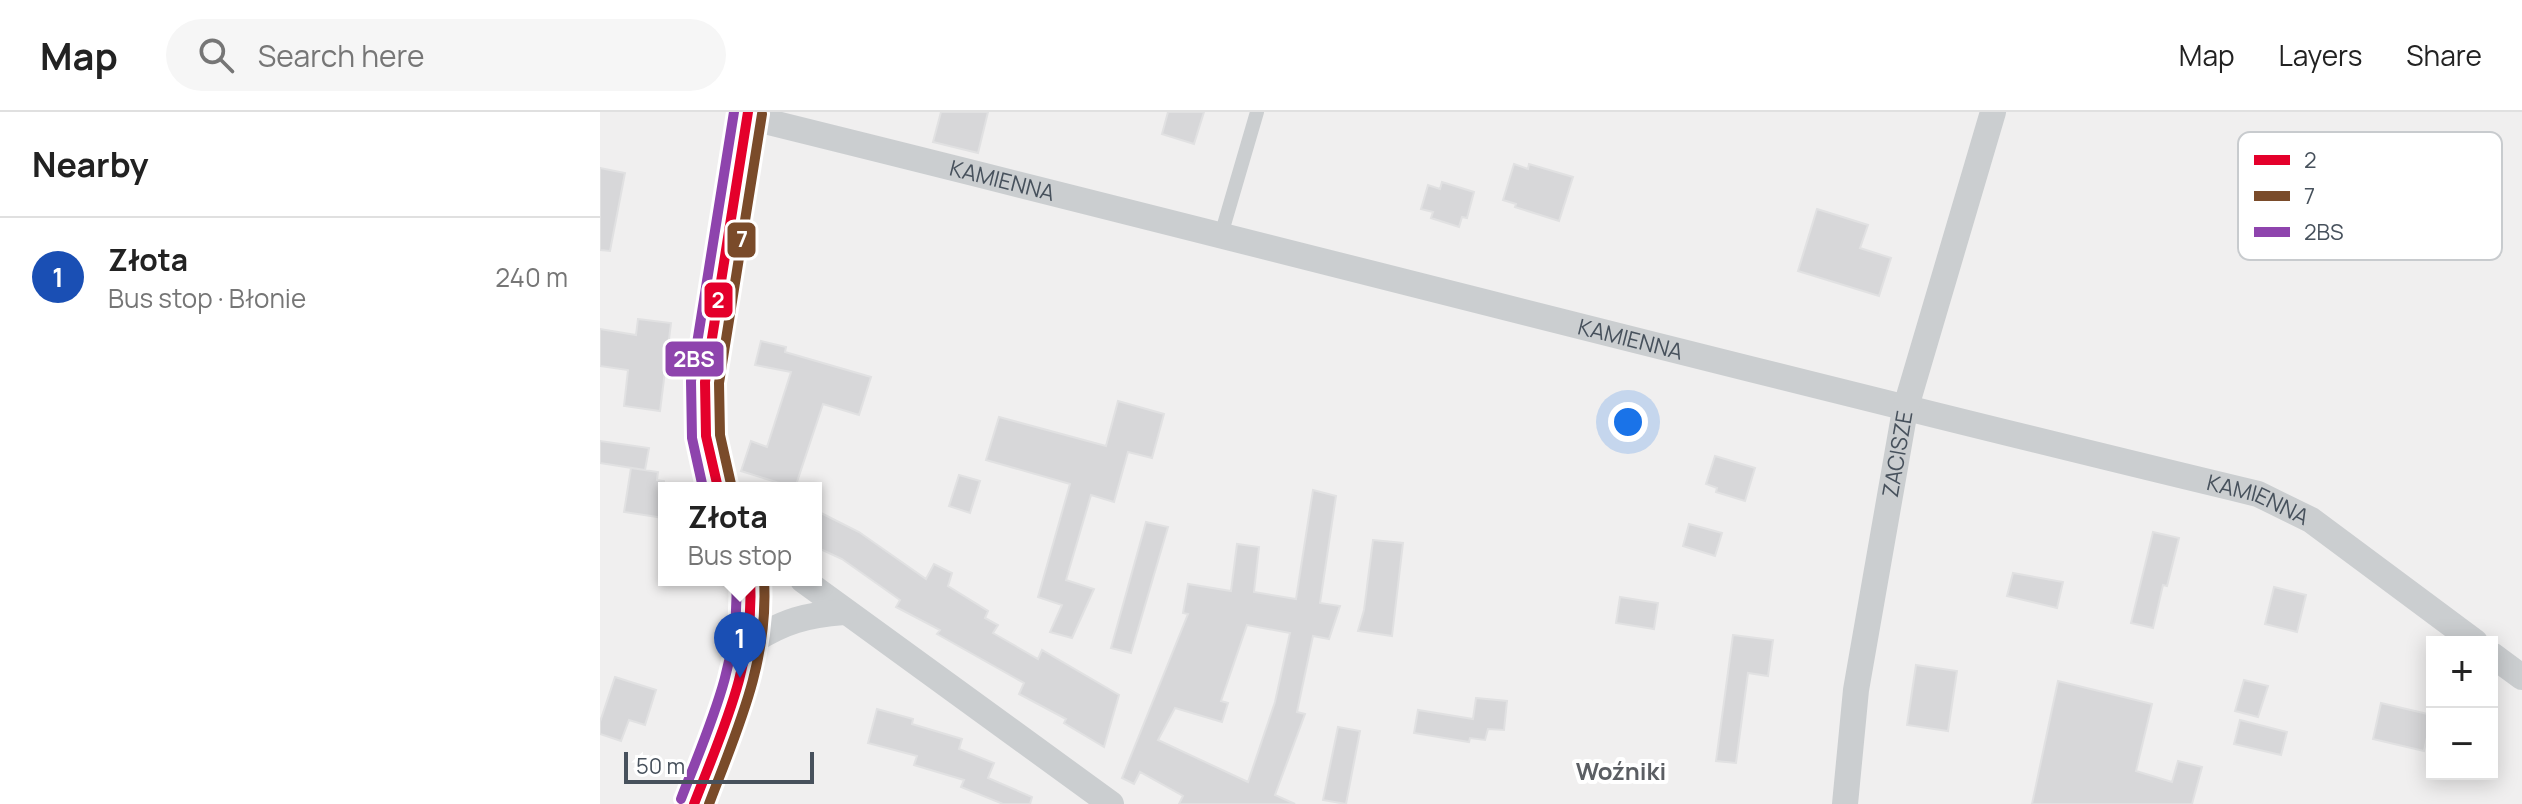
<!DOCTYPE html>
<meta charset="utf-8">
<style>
:root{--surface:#fff;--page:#f6f6f6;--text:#222;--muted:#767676;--line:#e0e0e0;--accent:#82888f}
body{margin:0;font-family:Manrope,sans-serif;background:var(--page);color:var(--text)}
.controls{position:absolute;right:24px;bottom:24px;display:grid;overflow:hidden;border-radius:0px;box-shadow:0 4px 20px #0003}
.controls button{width:72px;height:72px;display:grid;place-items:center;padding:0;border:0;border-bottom:2px solid var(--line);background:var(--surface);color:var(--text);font:40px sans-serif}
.scale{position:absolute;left:24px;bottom:20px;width:190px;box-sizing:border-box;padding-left:8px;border:4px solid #47515c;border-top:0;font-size:22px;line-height:28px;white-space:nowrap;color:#47515c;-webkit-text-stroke:6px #fff;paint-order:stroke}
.you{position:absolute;left:1028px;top:310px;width:28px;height:28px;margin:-20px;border:6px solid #fff;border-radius:50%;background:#1a73e8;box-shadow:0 0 0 12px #1a73e833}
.badge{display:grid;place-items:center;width:52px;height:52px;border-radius:50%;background:var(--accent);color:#fff;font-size:26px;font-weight:700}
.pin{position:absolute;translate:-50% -66px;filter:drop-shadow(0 2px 4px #0008)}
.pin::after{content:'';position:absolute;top:42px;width:28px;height:24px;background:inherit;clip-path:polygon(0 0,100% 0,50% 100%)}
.popup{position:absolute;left:58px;top:370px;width:164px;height:104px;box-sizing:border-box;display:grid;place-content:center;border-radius:0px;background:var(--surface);filter:drop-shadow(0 2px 6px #0005);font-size:26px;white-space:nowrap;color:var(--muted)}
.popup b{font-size:30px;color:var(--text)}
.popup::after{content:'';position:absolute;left:50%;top:100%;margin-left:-16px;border:16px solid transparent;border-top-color:var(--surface)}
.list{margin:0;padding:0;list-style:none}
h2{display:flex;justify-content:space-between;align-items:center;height:104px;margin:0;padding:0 32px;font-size:34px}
h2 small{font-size:26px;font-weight:400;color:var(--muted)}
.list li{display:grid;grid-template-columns:52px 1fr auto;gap:24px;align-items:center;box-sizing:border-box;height:120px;padding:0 32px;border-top:2px solid var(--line)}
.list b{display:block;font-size:30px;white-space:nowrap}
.list p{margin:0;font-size:26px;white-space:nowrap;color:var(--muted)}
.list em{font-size:26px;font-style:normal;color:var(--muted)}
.icon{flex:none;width:44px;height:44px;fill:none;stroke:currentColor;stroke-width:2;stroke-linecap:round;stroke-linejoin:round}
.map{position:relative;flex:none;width:1922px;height:692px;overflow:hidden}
header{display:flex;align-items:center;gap:48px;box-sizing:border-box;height:112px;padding:0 40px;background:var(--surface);border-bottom:2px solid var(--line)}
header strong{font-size:38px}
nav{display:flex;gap:44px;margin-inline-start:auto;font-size:28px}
.search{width:560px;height:72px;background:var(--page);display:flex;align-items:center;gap:20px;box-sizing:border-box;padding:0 28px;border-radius:44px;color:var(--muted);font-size:30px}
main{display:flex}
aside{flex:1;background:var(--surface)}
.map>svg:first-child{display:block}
.building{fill:#d7d7d9;stroke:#e1e1e2;stroke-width:2;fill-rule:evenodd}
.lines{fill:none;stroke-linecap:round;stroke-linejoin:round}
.lane{stroke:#cbced0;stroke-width:14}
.street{stroke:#cbced0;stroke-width:26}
.bus-1-casing{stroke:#fff;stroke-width:16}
.bus-2-casing{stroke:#fff;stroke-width:16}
.bus-3-casing{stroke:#fff;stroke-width:16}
.bus-1{stroke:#e4002b;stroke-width:10}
.bus-2{stroke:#7a4b2a;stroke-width:10}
.bus-3{stroke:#8e44ad;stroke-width:10}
.labels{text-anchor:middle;stroke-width:8;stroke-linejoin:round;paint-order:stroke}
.street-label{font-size:22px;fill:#47515c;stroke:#fff}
.neighbourhood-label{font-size:24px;font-weight:bold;fill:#5b5e63;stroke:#fff}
.key{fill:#fff;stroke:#c8cbce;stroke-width:2}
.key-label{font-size:22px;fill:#47515c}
.line-badge{stroke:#fff;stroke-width:3}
.badge-label{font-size:22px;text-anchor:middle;font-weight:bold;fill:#fff}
</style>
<header>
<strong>Map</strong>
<div class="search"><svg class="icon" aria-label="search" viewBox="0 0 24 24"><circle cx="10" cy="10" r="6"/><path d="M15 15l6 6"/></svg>Search here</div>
<nav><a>Map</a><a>Layers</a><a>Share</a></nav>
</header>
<main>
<aside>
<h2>Nearby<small></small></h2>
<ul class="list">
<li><span class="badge" style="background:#1a4fb4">1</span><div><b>Złota</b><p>Bus stop · Błonie</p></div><em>240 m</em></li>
</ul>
</aside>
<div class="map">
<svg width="1922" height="692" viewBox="0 0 1922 692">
<rect width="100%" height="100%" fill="#f0efef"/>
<path class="building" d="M 341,0 L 388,0 L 378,41 L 333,30 Z
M 568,0 L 604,0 L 594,32 L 562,22 Z
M 914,52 L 928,57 L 929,52 L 973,65 L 959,109 L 915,95 L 916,92 L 903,88 Z
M 0,56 L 25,61 L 10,139 L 0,138 Z
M 842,70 L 874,80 L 867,106 L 862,105 L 859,115 L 831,106 L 833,100 L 821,97 L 828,73 L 840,77 Z
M 1217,97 L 1268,113 L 1260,136 L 1291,146 L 1279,184 L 1198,159 Z
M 38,207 L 71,211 L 60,299 L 24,294 L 28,258 L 0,254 L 0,217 L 36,223 Z
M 161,229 L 186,235 L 185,240 L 271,265 L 259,303 L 223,292 L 195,376 L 141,359 L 151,329 L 167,335 L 191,260 L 155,253 Z
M 518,289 L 564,302 L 552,346 L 528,340 L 514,390 L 491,383 L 466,468 L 494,477 L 472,526 L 450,520 L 462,493 L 438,485 L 470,372 L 386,348 L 399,305 L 506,334 Z
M 0,329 L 49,336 L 45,358 L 0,351 Z
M 1115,344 L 1155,356 L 1145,389 L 1116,380 L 1117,376 L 1106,372 Z
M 31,356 L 58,360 L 57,368 L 64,369 L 64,406 L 24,400 Z
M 359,363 L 380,369 L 370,401 L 349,394 Z
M 713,378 L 736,384 L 720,491 L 740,494 L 729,527 L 713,524 L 697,600 L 705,602 L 675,683 L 695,692 L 579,692 L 583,684 L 540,660 L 534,672 L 522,666 L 588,502 L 583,501 L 588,472 L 631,479 L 637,432 L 659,435 L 654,480 L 696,487 ZM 647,513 L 690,521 L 675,590 L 648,670 L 558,628 L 575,596 L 622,610 L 628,591 L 621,589 Z
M 221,401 L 259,420 L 326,467 L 334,452 L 352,461 L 348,474 L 388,499 L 385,506 L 398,513 L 393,521 L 438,547 L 442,538 L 519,583 L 504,635 L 464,611 L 466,607 L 419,582 L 424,571 L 337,522 L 340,518 L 296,495 L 300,488 L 242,447 L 216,435 L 216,412 Z
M 546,410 L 568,415 L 531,541 L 511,536 Z
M 1089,412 L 1122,421 L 1115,444 L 1083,434 Z
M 1553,420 L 1579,426 L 1567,474 L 1563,473 L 1553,516 L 1531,511 Z
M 773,428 L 803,431 L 792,524 L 758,519 L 764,498 Z
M 1413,461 L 1463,470 L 1457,496 L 1407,484 Z
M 1674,475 L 1706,483 L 1697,520 L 1665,512 Z
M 1020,485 L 1058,491 L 1054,517 L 1016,511 Z
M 1133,523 L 1173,528 L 1168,564 L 1148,561 L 1136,651 L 1116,649 Z
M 1316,553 L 1357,559 L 1348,619 L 1307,613 Z
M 15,565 L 56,578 L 45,613 L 29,608 L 21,629 L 0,622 L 0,610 Z
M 1644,568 L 1668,574 L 1658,605 L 1635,599 Z
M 1458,569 L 1552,592 L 1536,659 L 1572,670 L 1578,649 L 1602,655 L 1592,692 L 1432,692 Z
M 876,586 L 907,589 L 904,618 L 888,617 L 885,628 L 870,626 L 869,630 L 814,621 L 818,598 L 873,607 Z
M 1781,591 L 1832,603 L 1824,639 L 1773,627 Z
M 277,597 L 313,607 L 312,612 L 362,627 L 359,637 L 394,651 L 388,666 L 432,685 L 430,692 L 403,692 L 361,675 L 364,668 L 314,653 L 317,644 L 268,631 Z
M 1640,608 L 1687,620 L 1681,643 L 1634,632 Z
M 738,615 L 760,619 L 746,692 L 723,688 Z"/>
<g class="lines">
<path class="lane" d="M 621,123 L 657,0"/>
<g class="street">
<path id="s1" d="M 148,5 C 651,129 1153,261 1658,382 L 1711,408 L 1875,530"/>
<path d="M 118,376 C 92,309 109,232 121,164 C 130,109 141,55 148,0"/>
<path d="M 203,468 L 511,692"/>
<path d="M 151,530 C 184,509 206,503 244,500"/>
<path d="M 1892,543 L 1922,565"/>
<path d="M 94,692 C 120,621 161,545 150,468"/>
<path id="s2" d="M 1245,692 L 1256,578 L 1305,298 L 1393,0"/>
</g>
<defs>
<path id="bus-1" d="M 118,376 L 106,324 L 105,270 L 148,0
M 94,692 C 123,617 155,551 150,468"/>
<path id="bus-2" d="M 131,372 L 120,323 L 119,271 L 162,2
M 109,692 C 137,618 169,549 164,468"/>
<path id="bus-3" d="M 103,376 L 92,326 L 91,269 L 134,0
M 81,687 C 109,615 141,547 136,469"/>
</defs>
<use href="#bus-1" class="bus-1-casing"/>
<use href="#bus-2" class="bus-2-casing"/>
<use href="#bus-3" class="bus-3-casing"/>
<use href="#bus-1" class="bus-1"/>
<use href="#bus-2" class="bus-2"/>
<use href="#bus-3" class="bus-3"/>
</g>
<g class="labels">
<g class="street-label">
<text dy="8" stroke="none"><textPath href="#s1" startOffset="262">KAMIENNA</textPath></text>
<text dy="8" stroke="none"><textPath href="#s1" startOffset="910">KAMIENNA</textPath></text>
<text dy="8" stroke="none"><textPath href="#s2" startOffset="354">ZACISZE</textPath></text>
<text dy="8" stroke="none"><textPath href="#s1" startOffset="1558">KAMIENNA</textPath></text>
</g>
<g class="neighbourhood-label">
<text x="1021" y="668">Woźniki</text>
</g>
</g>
<rect x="1638" y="20" width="264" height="128" rx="12" class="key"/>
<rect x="1654" y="43" width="36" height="10" fill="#e4002b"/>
<rect x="1654" y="79" width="36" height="10" fill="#7a4b2a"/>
<rect x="1654" y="115" width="36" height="10" fill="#8e44ad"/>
<g class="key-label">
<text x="1704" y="56">2</text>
<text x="1704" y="92">7</text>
<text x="1704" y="128">2BS</text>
</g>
<g class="line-badge">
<rect x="126" y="109" width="31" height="38" rx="8" fill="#7a4b2a"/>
<rect x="103" y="169" width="31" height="38" rx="8" fill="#e4002b"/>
<rect x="64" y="228" width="61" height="38" rx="8" fill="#8e44ad"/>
</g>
<g class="badge-label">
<text x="142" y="135">7</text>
<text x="118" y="196">2</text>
<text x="94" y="255">2BS</text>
</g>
</svg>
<div class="controls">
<button>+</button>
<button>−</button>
</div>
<div class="scale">50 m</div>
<div class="you"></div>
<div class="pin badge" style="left:140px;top:566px;background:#1a4fb4">1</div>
<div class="popup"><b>Złota</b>Bus stop</div>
</div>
</main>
